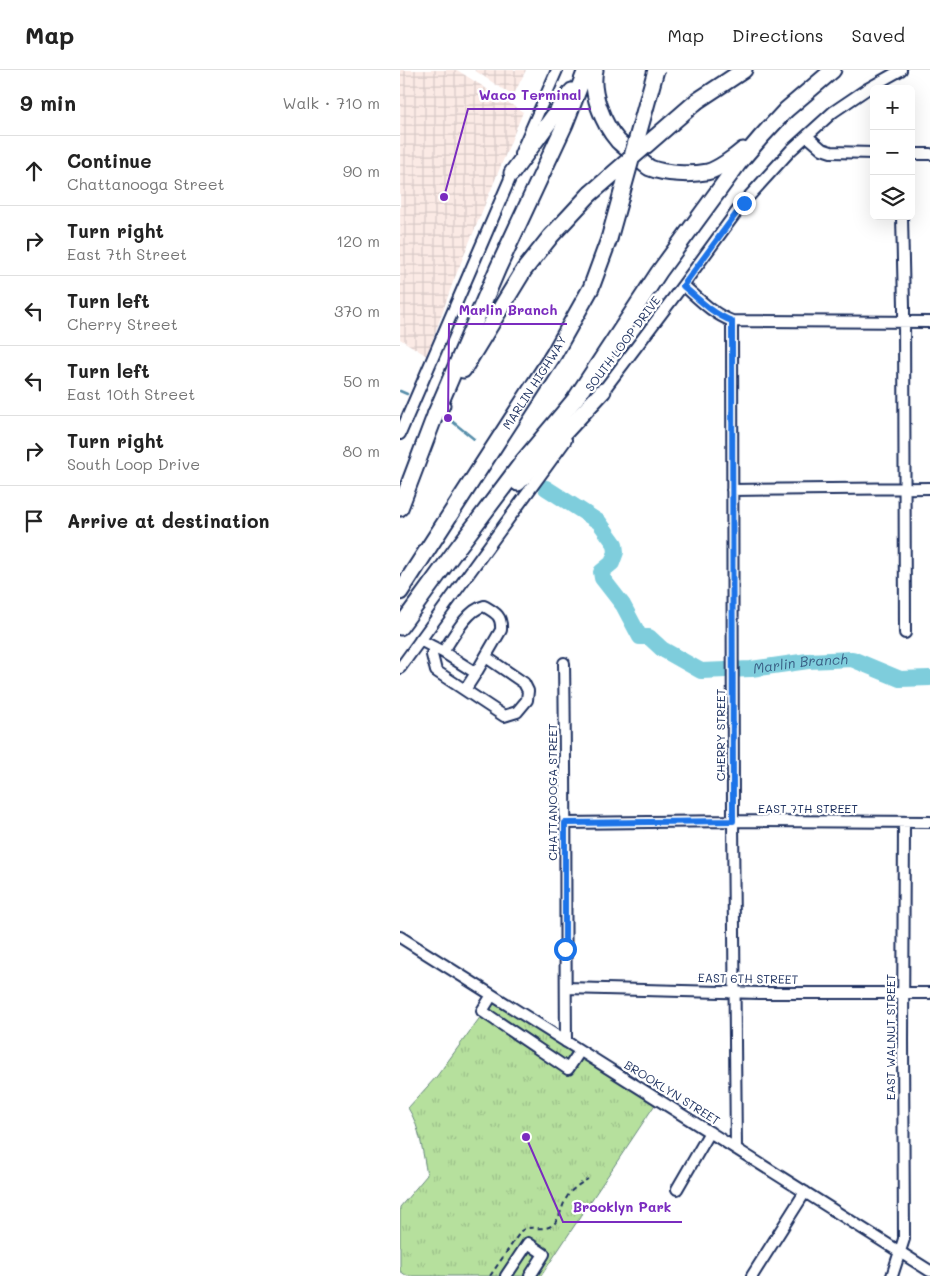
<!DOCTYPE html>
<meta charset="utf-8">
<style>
:root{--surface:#fff;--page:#f6f6f6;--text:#222;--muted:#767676;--line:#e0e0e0}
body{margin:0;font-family:Mali,sans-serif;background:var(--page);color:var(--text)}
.controls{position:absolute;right:15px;top:15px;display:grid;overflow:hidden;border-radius:8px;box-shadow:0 5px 20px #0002}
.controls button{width:45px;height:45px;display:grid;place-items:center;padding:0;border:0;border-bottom:1px solid var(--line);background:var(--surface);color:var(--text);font:25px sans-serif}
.stop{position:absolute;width:15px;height:15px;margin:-11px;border:4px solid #1a73e8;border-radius:50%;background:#fff}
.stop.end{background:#1a73e8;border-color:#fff;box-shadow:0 1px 5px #0008}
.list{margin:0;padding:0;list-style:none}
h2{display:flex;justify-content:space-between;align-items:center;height:65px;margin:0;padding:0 20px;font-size:21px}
h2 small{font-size:16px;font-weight:400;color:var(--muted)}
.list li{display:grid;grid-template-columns:32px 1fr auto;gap:15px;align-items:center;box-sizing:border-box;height:70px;padding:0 20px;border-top:1px solid var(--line)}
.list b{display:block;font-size:19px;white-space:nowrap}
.list p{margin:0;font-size:16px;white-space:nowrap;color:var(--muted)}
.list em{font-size:16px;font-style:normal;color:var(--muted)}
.icon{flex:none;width:28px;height:28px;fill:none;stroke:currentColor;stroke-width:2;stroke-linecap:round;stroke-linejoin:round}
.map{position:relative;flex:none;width:530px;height:1206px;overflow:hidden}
header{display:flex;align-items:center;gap:30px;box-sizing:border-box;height:70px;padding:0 25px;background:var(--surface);border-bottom:1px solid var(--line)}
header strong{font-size:24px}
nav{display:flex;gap:28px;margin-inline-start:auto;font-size:18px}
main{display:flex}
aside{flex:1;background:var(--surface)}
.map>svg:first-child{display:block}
.industrial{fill:url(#industrial-grid)}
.park{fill:url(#park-tufts);stroke:#68887e}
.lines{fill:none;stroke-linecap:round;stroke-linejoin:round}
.stream{stroke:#568eaa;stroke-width:2.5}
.river{stroke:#7ecddc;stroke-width:16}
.minor-casing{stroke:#1b2f5e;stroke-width:14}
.highway-casing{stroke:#1b2f5e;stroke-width:19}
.path{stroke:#1b2f5e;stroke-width:2;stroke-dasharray:5 4;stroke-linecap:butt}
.minor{stroke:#fff;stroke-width:10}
.highway{stroke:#fff;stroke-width:15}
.highway-bridge-casing{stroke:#1b2f5e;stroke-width:19;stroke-linecap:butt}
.highway-bridge{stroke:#fff;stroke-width:15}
.route{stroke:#1a73e8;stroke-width:6}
.labels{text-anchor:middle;stroke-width:4.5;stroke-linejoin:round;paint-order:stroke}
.street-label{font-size:12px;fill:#1b2f5e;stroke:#fff}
.water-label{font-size:14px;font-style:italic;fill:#395e84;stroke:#fff}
.leader{fill:none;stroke:#7b2cbf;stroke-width:2}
.callout-dot{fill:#7b2cbf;stroke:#fff;stroke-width:2}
.callout-label{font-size:14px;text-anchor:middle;font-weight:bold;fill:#7b2cbf;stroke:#fff;stroke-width:4.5;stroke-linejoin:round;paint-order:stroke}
</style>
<header>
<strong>Map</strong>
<nav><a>Map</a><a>Directions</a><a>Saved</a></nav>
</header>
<main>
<aside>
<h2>9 min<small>Walk · 710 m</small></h2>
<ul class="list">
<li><svg class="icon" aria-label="ahead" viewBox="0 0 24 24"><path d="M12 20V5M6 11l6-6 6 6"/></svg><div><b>Continue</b><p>Chattanooga Street</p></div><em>90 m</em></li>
<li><svg class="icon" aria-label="right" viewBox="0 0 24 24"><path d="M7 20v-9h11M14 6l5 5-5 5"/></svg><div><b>Turn right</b><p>East 7th Street</p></div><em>120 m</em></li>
<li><svg class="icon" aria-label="left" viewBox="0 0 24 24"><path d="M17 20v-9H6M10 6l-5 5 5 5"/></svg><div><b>Turn left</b><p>Cherry Street</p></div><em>370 m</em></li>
<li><svg class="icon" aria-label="left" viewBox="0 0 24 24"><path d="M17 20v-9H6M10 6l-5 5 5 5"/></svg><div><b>Turn left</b><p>East 10th Street</p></div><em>50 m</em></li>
<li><svg class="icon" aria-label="right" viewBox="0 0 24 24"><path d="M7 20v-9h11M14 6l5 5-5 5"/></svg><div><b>Turn right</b><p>South Loop Drive</p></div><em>80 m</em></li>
<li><svg class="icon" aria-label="arrive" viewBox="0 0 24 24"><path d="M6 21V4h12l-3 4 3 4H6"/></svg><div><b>Arrive at destination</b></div></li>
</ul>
</aside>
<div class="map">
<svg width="530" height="1206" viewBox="0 0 530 1206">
<defs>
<pattern id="industrial-grid" width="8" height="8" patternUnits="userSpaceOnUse" patternTransform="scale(1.25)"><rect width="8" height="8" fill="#fbeae5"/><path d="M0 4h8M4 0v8" fill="none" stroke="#d7c9c7"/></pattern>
<pattern id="park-tufts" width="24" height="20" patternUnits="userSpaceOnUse" patternTransform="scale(1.25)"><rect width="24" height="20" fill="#b6e09d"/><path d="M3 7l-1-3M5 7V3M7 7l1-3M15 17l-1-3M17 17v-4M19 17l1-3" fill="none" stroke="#9cc08a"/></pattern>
</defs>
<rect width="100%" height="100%" fill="#fff"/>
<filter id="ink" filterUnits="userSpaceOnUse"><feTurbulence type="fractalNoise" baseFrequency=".02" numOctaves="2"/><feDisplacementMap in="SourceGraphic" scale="10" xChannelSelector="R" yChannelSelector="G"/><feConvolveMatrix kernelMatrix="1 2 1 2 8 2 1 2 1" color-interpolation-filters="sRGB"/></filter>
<g filter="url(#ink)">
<path class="industrial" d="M 0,0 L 57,0 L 123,42 L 53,212 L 27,286 L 0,269 Z
M 74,0 L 126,0 L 113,26 Z"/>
<path class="park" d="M 95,927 L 258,1030 L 141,1206 L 7,1206 L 0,1201 L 0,1137 L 27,1105 C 23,1084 20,1056 8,1038 L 37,1006 Z"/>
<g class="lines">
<path class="stream" d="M 0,321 L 7,324
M 48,348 L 74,369"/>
<path class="river" id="s1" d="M 146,418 L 199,452 L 215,474 L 216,482 L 212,493 L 201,502 L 202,508 L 223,535 L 240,567 L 249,567 L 262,579 L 301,601 L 351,599 L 408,591 L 452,589 L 500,609 L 530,608"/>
<defs>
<path id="minor" d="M 407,66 L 422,79 L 431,82 L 474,83
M 120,84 L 157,0
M 511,84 L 530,84
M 502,146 L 504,236 L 505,563
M 283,215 C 299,229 313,244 332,251 L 530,252
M 332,251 L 333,751 L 336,1079
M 200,325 L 283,215 L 343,133 L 391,80 L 433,42 L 467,19 L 501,0
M 0,364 L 115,97
M 332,420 L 530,418
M 20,570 L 43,582 C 53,567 67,540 84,536 C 96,543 102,546 101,560 L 76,603 L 43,582
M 34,577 L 32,585 L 36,601 L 104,646 L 117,642 L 127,630 L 128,621 L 124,613 L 86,587
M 164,593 C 166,719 165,846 166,972
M 0,598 L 166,370
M 65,620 L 76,603
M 165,753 L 333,751 L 530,752
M 0,867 L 530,1201
M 166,918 L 360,923 L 530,923
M 92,925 L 82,941 L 168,999 L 180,981
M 277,1119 L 310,1062
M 106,1206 L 128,1173 L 144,1184 L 130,1206
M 352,1206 L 405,1122
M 492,1206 L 504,1169 L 503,970 L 504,752"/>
<g id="highway">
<path d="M 195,0 C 190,22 203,54 218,71 C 223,76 230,81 235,86 C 240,90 245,95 250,98 C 265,104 291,105 307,102 C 317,100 335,87 343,80"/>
<path d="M 297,31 L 344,0"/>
<path d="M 112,103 L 172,21"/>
<path d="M 63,300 L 124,200 L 151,166 L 190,124"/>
<path d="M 36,343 L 98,198 L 165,54 L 186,0"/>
<path d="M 118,413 L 203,321"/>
<path d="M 0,438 L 36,343 L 42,335"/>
<path id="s2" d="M 0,522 L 154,284 L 191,218 L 209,169"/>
<path d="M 0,557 L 56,480 L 124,390 L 176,328 L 259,202 L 338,94 L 361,67 L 386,40 L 433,0"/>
</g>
</defs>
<use href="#minor" class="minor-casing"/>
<use href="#highway" class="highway-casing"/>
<path class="path" d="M 90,1206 L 121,1161 C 131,1153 144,1164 155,1153 C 161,1145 162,1135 167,1127 C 171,1119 180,1114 188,1109"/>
<use href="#minor" class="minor"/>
<use href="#highway" class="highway"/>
<defs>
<path id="highway-bridge" d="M 190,124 L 297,31
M 209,169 L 256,0"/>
</defs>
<use href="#highway-bridge" class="highway-bridge-casing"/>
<use href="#highway-bridge" class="highway-bridge"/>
</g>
</g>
<g class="lines" filter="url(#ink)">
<path class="route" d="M 165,879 L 165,753 L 333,751 L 332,251 C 313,244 298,229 283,216 L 344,133"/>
</g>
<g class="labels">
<g class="street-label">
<text transform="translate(223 274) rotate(-53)" y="4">SOUTH LOOP DRIVE</text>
<text dy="4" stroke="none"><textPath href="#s2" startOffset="249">MARLIN HIGHWAY</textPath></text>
<text transform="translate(321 665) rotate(-90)" y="4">CHERRY STREET</text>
<text transform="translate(153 722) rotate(-90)" y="4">CHATTANOOGA STREET</text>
<text x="408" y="743">EAST 7TH STREET</text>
<text transform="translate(348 909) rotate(1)" y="4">EAST 6TH STREET</text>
<text transform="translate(491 967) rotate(-90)" y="4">EAST WALNUT STREET</text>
<text transform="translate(272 1023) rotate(32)" y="4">BROOKLYN STREET</text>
</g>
<g class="water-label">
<text dy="5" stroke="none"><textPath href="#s1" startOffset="372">Marlin Branch</textPath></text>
</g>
</g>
<path class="leader" d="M44 127L68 39H191M48 348L49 254H167M126 1067L163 1152H282"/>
<g class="callout-dot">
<circle cx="44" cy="127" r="5"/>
<circle cx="48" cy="348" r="5"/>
<circle cx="126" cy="1067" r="5"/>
</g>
<g class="callout-label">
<text x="130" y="30">Waco Terminal</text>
<text x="108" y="245">Marlin Branch</text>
<text x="222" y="1142">Brooklyn Park</text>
</g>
</svg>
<div class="controls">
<button>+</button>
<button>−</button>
<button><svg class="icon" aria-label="layers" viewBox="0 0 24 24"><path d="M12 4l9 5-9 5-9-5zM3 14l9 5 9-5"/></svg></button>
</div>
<div class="stop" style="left:165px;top:879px"></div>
<div class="stop end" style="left:344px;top:133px"></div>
</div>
</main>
